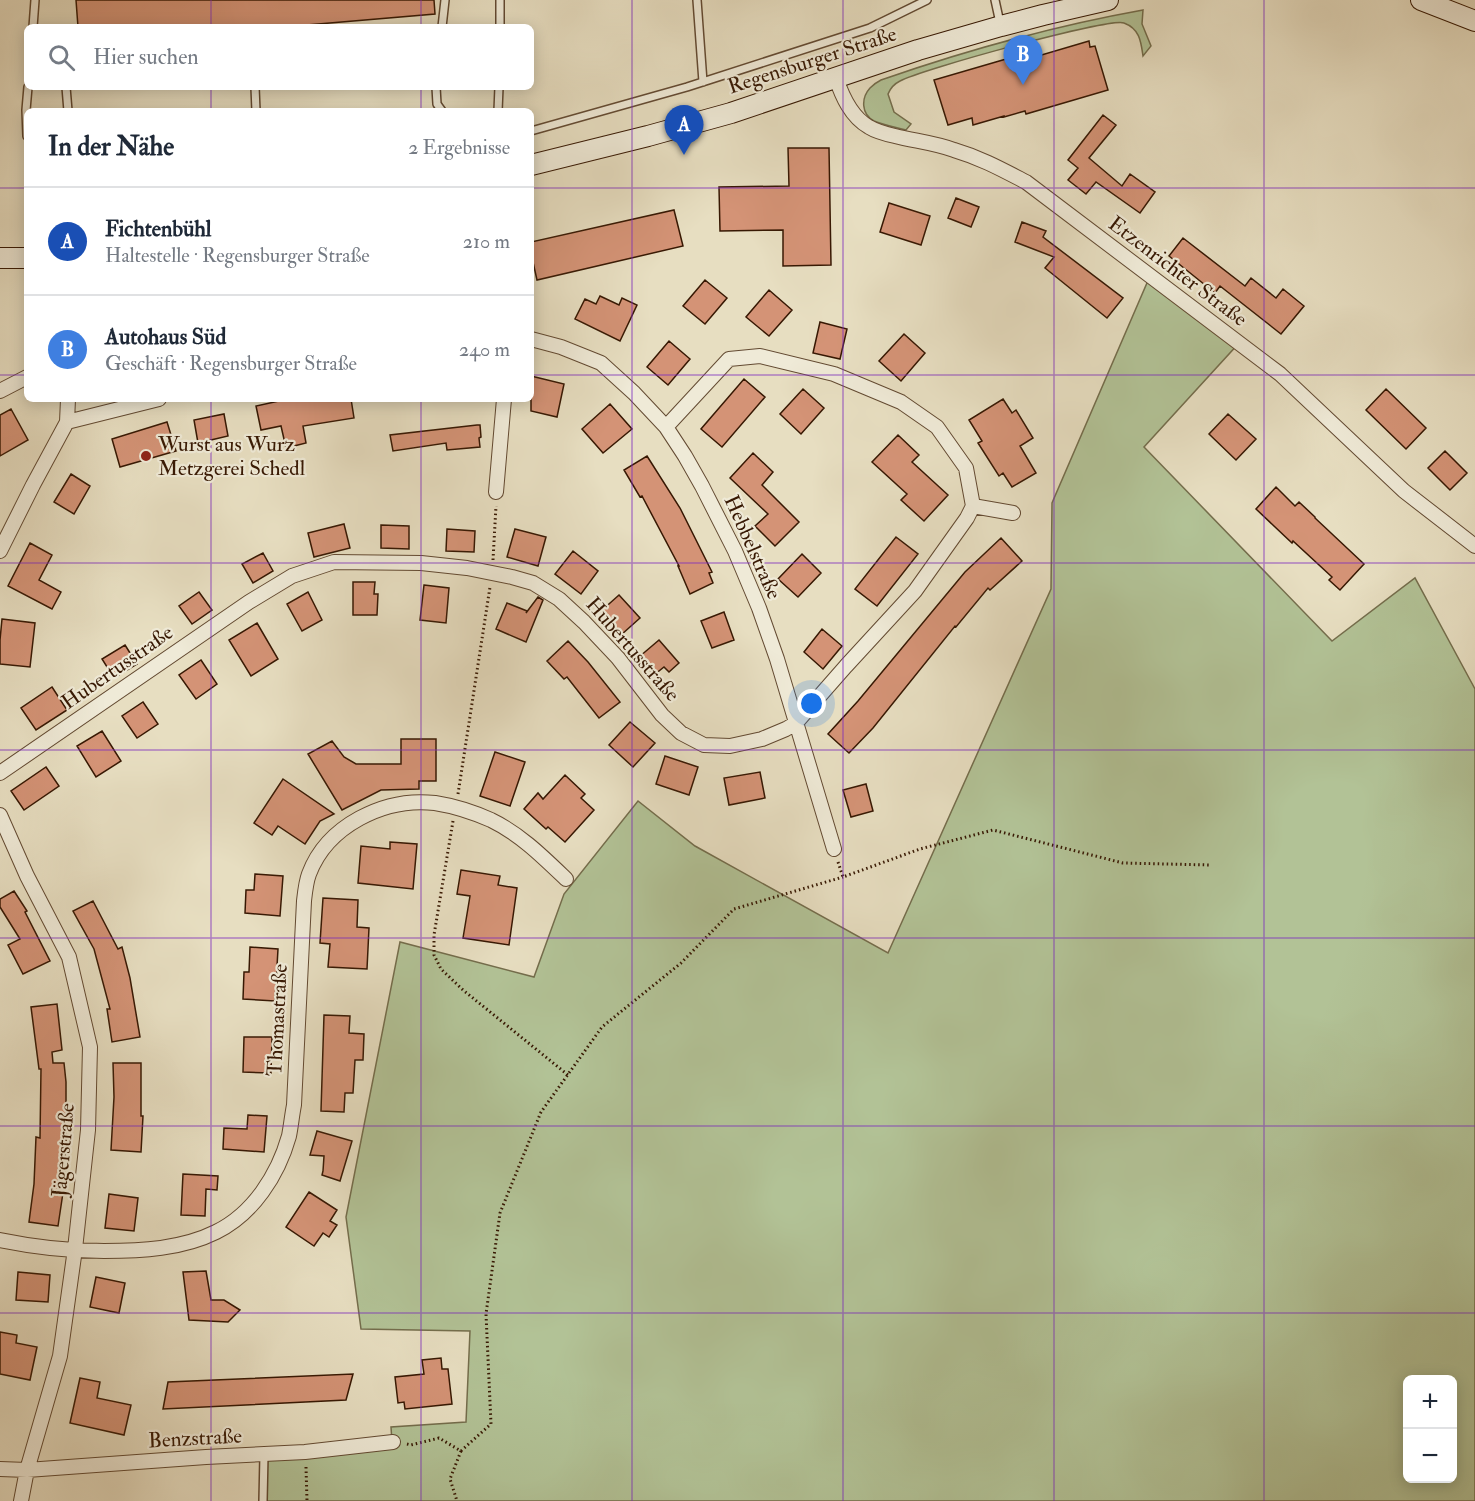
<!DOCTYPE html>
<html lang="de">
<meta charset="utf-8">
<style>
:root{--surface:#fff;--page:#f2f2f3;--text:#1f2937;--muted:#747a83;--line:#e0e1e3;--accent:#8f2418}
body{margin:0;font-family:"IM FELL Double Pica",serif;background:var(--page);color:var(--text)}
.controls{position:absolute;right:18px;bottom:18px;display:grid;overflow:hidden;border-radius:9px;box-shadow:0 3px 15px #0003}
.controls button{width:54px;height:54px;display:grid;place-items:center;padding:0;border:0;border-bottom:2px solid var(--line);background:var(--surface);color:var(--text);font:30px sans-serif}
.you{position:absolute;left:812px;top:704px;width:21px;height:21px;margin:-15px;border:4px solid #fff;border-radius:50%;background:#1a73e8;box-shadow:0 0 0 9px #1a73e833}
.badge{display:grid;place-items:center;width:39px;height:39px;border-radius:50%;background:var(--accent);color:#fff;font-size:20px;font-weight:700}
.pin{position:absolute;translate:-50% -50px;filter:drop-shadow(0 2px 3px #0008)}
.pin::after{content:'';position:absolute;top:32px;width:21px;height:18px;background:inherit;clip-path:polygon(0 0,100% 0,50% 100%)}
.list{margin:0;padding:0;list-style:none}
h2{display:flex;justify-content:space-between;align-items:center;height:78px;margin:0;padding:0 24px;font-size:26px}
h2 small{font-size:20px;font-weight:400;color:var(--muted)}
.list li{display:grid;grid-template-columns:39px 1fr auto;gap:18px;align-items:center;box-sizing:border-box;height:108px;padding:0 24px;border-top:2px solid var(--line)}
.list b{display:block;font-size:22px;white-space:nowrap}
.list p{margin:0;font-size:20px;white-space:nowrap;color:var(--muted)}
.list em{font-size:20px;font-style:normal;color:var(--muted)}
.icon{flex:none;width:33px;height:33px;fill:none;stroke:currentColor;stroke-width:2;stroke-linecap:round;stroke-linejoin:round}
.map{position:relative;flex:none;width:1475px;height:1501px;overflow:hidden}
.search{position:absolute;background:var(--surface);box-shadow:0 3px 15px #0003;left:24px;top:24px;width:510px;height:66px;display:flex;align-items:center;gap:15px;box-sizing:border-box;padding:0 21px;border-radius:9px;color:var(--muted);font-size:22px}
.panel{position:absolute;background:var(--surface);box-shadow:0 3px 15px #0003;left:24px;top:108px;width:510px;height:294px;border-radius:9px}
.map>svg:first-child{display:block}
.green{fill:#b2c296;stroke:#746d4c;stroke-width:1.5;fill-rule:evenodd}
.building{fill:#d49376;stroke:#371803;stroke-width:1.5}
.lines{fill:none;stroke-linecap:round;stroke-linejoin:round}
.lane-casing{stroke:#634a32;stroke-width:10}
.street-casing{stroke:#634a32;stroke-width:16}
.secondary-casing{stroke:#371803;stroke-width:22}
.path{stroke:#371803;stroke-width:3;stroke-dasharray:1.5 3;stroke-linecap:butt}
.lane{stroke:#efead7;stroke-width:7}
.street{stroke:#efead7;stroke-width:14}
.secondary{stroke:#efead7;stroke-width:20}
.grid{fill:none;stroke:#7b2cbf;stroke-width:1.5;stroke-opacity:0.55}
.poi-dot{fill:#8f2418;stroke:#efead7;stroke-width:2}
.labels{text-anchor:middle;stroke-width:4.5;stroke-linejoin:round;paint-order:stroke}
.street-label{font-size:21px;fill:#371803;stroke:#efead7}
.poi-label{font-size:21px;fill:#371803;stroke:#efead7;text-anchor:start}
</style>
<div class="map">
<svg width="1475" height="1501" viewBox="0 0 1475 1501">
<rect width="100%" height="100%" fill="#e7dec1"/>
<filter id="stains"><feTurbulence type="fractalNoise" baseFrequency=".00333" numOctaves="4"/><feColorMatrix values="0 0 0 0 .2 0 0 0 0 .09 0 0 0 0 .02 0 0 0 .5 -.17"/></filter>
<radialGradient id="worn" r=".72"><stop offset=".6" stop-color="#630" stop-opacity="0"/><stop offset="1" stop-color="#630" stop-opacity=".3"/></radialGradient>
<path class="green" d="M 1143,10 L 1142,24 L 1151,46 L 1143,56 C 1141,42 1140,29 1124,23 C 1111,17 919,70 900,81 C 894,84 890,89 888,94 L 894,112 L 911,124 L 906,130 C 895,127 884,125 874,121 C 861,114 861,98 870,88 C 873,85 877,82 881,80 C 967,50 1054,26 1143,10 Z
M 1150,276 L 1239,343 L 1144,447 L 1332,641 L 1415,578 L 1475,689 L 1475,1501 L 263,1501 L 264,1455 L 392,1442 L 391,1427 L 466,1422 L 470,1331 L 361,1329 L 346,1217 L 400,942 L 534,977 L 564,894 L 638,801 L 695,846 L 888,953 L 1051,589 L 1052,503 ZM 1408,1380 L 1452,1380 L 1452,1478 L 1408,1478 Z"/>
<path class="building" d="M 76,0 L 434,0 L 435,14 L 283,27 L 78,27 Z
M 1089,41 L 1090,47 L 1095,46 L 1108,90 L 1026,114 L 1025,111 L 1004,117 L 1004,116 L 973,125 L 972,118 L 948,125 L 934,80 L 1013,57 L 1014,63 Z
M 1103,115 L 1116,125 L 1089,158 L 1122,186 L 1130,174 L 1155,192 L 1140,213 L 1096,182 L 1086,194 L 1068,180 L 1078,168 L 1068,160 Z
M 788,148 L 829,148 L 831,265 L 783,266 L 783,230 L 720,231 L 719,187 L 789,186 Z
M 956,198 L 979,207 L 971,227 L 948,218 Z
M 889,203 L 930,216 L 921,245 L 880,232 Z
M 674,210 L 683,246 L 537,280 L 531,253 L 531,242 Z
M 1022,222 L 1046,231 L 1043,237 L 1123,298 L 1107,318 L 1045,268 L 1054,257 L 1015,242 Z
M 1183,238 L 1245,286 L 1251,278 L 1276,298 L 1283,289 L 1304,306 L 1281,334 L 1220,286 L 1215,293 L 1169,256 Z
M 705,280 L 727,298 L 705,324 L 683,306 Z
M 769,290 L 792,310 L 769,336 L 746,317 Z
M 600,296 L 619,305 L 622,298 L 637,305 L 620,341 L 575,319 L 585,299 L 596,304 Z
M 820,322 L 847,329 L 840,359 L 813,353 Z
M 904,334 L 925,353 L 901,381 L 879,361 Z
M 669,341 L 690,359 L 668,385 L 647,367 Z
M 531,376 L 564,384 L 557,417 L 531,411 Z
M 744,379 L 765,397 L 722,447 L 701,429 Z
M 803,389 L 824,408 L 801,434 L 780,414 Z
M 1386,389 L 1426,428 L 1406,449 L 1366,410 Z
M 288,399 L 351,399 L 354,418 L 303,426 L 306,443 L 286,448 L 281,426 L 261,430 L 256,406 Z
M 1003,399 L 1012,413 L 1016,410 L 1033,438 L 1020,446 L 1036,473 L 1012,487 L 1003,473 L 999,476 L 978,443 L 982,441 L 969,420 Z
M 610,404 L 632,429 L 603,453 L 582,429 Z
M 11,409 L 28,440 L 0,456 L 0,415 Z
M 224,414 L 228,436 L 198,443 L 194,420 Z
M 1228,414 L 1256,439 L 1236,460 L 1209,434 Z
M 167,422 L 176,451 L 120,467 L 112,439 Z
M 477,425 L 480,425 L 481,437 L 479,438 L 480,447 L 447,450 L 446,443 L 393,451 L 390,435 Z
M 898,435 L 919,455 L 912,462 L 948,495 L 924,521 L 901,500 L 907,494 L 872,462 Z
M 1445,451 L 1467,473 L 1450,490 L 1428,468 Z
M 753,453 L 773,472 L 762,485 L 799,522 L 775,546 L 755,526 L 768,514 L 730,478 Z
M 647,456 L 680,508 L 712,572 L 709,573 L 713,583 L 690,594 L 678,566 L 679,566 L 642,496 L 640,497 L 624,470 Z
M 71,474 L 90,486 L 74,514 L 54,502 Z
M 1276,487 L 1295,506 L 1299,502 L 1315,517 L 1315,518 L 1364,564 L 1340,590 L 1329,580 L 1332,577 L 1293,541 L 1292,543 L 1256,509 Z
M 344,524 L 350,548 L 314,557 L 308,533 Z
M 381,525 L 409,526 L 409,549 L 381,548 Z
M 447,529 L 475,531 L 474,552 L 446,551 Z
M 515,529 L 546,537 L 538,566 L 507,557 Z
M 896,537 L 918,554 L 877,606 L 855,589 Z
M 1001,538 L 1022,561 L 990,590 L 988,588 L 956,627 L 955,626 L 873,728 L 849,753 L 828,734 L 858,701 L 965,572 Z
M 30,543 L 52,555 L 39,580 L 61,592 L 52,609 L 8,586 Z
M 573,551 L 598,571 L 581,594 L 555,574 Z
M 263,553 L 273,571 L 253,583 L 242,564 Z
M 802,554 L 821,573 L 798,597 L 778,579 Z
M 353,582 L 375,582 L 374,594 L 378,594 L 377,615 L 353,615 Z
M 424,585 L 449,588 L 446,623 L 420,620 Z
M 199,592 L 212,610 L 192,624 L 179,606 Z
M 308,592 L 322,620 L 302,631 L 287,604 Z
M 619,595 L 640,618 L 621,635 L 600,612 Z
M 538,597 L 543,600 L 526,642 L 496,629 L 507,603 L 527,611 L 526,613 Z
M 724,612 L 734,640 L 712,648 L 701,621 Z
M 2,619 L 35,623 L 30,667 L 0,664 L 0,640 Z
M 257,623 L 278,659 L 251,676 L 229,640 Z
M 822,629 L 842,646 L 823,669 L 804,652 Z
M 659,640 L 679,663 L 669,672 L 664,667 L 654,675 L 639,657 Z
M 568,641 L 588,662 L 620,702 L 599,718 L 567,677 L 564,679 L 547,661 Z
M 125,645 L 137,664 L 114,678 L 102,659 Z
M 201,660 L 217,684 L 196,699 L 179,675 Z
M 52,687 L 67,710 L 36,730 L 21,708 Z
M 143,702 L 158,724 L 137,738 L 122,716 Z
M 630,722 L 655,743 L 633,767 L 609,745 Z
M 102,731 L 121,761 L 96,777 L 77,746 Z
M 401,739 L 436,739 L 436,781 L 419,781 L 419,789 L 381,790 L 342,810 L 308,754 L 332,741 L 344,757 L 356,764 L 401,764 Z
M 495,752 L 525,762 L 510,806 L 480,796 Z
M 665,756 L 698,767 L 689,795 L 656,784 Z
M 46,767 L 59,786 L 24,810 L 11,791 Z
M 760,772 L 765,798 L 729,805 L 724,778 Z
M 565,775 L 585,794 L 581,798 L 594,810 L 565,842 L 548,827 L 546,829 L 524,809 L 538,793 L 543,799 Z
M 283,779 L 334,814 L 320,821 L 305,844 L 278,826 L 272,835 L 254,823 Z
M 866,784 L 873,811 L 851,817 L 843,790 Z
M 390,842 L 417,844 L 413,889 L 358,883 L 361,846 L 390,849 Z
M 461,870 L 500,876 L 498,885 L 517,888 L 509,945 L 463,938 L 470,896 L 457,894 Z
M 255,874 L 283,876 L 280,916 L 245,913 L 246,890 L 254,890 Z
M 14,891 L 27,911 L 25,912 L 50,961 L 23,974 L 8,945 L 20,939 L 0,907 L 0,899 Z
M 323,898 L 358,900 L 357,927 L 369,928 L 367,969 L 328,967 L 330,944 L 320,943 Z
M 93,901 L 118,949 L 122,947 L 130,978 L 140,1037 L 112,1042 L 107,1009 L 110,1009 L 94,949 L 73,911 Z
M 250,947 L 278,949 L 275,1001 L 243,999 L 244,972 L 249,972 Z
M 57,1004 L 62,1050 L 52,1052 L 53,1063 L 64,1063 L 66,1082 L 66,1139 L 64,1186 L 58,1226 L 29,1222 L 34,1184 L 36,1137 L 40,1138 L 41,1069 L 39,1069 L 31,1007 Z
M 324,1015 L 350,1016 L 349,1033 L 364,1034 L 363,1060 L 355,1060 L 353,1093 L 345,1093 L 344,1112 L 321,1111 Z
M 244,1037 L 272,1037 L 271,1073 L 243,1072 Z
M 113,1063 L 141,1063 L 141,1116 L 143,1116 L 141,1152 L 111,1150 L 114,1097 Z
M 248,1115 L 267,1116 L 264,1152 L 223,1149 L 224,1128 L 247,1129 Z
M 317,1131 L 352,1141 L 340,1181 L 322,1175 L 323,1171 L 324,1156 L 310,1155 Z
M 183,1174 L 218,1176 L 217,1190 L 206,1189 L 205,1216 L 181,1215 Z
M 309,1192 L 337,1210 L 330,1221 L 337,1225 L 329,1237 L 323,1233 L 314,1246 L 286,1227 Z
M 109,1194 L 138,1198 L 134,1231 L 105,1228 Z
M 206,1271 L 211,1300 L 224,1300 L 240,1310 L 228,1322 L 189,1320 L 183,1272 Z
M 18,1272 L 50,1275 L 48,1302 L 16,1300 Z
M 96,1277 L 125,1283 L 119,1313 L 90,1307 Z
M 0,1332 L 17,1335 L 16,1343 L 37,1347 L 30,1380 L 0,1374 Z
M 441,1358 L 442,1369 L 448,1369 L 452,1404 L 405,1409 L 404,1402 L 398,1403 L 395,1377 L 424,1374 L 422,1360 Z
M 353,1374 L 346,1400 L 163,1409 L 168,1382 Z
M 80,1378 L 100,1382 L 97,1398 L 131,1405 L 124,1435 L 70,1423 Z"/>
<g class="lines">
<defs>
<path id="lane" d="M 697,0 L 703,82
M 995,0 L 1000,23
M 33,27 L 35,0
M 442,27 L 445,0
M 500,27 L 500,0
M 66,87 L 68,111
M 255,87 L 256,111
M 436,87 L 437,104 L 442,111
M 498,111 L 499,87
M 531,131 L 687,87 L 870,28 L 927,0
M 27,136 L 26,110 L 28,87
M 263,1501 L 264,1455"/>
<path id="street" d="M 836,78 C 842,96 851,117 869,127 C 877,132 886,134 895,136 C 915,141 935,143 954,150 C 981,158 1001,169 1026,182 L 1280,374 L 1404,491 L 1475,546
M 531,339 L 561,347 L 601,363 L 634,393 L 666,427 L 685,456 L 702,486 L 735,551 L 759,608 L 777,659 L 834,849
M 0,391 L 27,377
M 67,422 L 159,399
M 666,427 L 729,359 L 760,356 L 834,374 L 901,402 L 937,427 L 966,468 L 973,506
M 496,492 L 504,399
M 973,506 L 1013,513
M 0,551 L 33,485 L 67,422 L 68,399
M 0,773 L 249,602 L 292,576 L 334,562 L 421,563 L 467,568 L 512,577 L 533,583 L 559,599 L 584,622 L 618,658 L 662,715 L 681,733 L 704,745 L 730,746 L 762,739 L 786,729 L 796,723 L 846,666 L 915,591 L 967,518 L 973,506
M 0,815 L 27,876 L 69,957 L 90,1047 L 88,1130 L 75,1249 L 60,1356 L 27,1470 L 21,1501
M 0,1240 C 34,1247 70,1251 104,1251 C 141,1251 182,1249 216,1232 C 253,1214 278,1175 289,1136 C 291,1126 292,1115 294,1105 L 304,901 C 305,892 306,882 309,874 C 327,826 384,797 435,803 C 454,806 473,812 491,820 C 520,834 543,857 566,879
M 0,1469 L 27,1470 L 206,1457 L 305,1452 L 393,1442"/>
<path id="secondary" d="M 1421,0 L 1475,21
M 531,165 L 648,136 L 731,113 L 918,50 L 1001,26 L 1043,15 L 1108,0
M 0,258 L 27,258"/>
</defs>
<use href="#lane" class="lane-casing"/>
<use href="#street" class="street-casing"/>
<use href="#secondary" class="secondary-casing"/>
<path class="path" d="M 493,560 L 496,506
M 458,794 L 490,587
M 453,821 L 434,935 L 434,955 L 441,969 L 463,990 L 568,1075
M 838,862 L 843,877 L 920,849 L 993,830 L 1123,863 L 1210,865
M 407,1444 L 411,1445 L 439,1438 L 461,1451 L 450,1479 L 457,1501
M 461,1451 L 491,1424 L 486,1314 L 500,1213 L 541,1112 L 602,1027 L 681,963 L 734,909 L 843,877
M 306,1467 L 307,1501"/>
<use href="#lane" class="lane"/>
<use href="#street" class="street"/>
<use href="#secondary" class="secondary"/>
</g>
<path class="grid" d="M 211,0 L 211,27M 421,0 L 421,27M 632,0 L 632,1501M 843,0 L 843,1501M 1054,0 L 1054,1501M 1264,0 L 1264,1501M 211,87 L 211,111M 421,87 L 421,111M 0,188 L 27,188M 531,188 L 1475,188M 0,375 L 27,375M 531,375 L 1475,375M 211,399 L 211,1501M 421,399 L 421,1501M 0,563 L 1475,563M 0,750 L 1475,750M 0,938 L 1475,938M 0,1126 L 1475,1126M 0,1313 L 1475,1313"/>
<circle class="poi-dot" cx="146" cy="456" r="6"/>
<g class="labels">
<g class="street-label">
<text transform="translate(812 60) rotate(-18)" y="7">Regensburger Straße</text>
<text transform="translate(1178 271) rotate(37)" y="7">Etzenrichter Straße</text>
<text transform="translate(753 547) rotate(66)" y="7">Hebbelstraße</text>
<text transform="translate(633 649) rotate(49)" y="7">Hubertusstraße</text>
<text transform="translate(117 667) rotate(-35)" y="7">Hubertusstraße</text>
<text transform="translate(277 1020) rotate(-87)" y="7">Thomastraße</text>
<text transform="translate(63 1150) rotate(-85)" y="7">Jägerstraße</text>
<text transform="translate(195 1438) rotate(-3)" y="7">Benzstraße</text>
</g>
<g class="poi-label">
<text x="158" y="451">Wurst aus Wurz<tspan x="158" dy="24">Metzgerei Schedl</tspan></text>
</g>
</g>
<rect width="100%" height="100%" filter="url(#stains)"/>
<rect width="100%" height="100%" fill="url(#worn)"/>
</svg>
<div class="controls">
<button>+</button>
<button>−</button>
</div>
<div class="you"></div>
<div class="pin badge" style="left:684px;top:155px;background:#1a4fb4">A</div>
<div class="pin badge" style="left:1023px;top:85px;background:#3f7fe0">B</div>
<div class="search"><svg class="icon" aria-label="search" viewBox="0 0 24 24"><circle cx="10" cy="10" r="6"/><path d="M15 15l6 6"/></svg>Hier suchen</div>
<section class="panel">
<h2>In der Nähe<small>2 Ergebnisse</small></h2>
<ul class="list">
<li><span class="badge" style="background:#1a4fb4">A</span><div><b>Fichtenbühl</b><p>Haltestelle · Regensburger Straße</p></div><em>210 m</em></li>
<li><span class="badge" style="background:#3f7fe0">B</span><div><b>Autohaus Süd</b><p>Geschäft · Regensburger Straße</p></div><em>240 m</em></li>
</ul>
</section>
</div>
